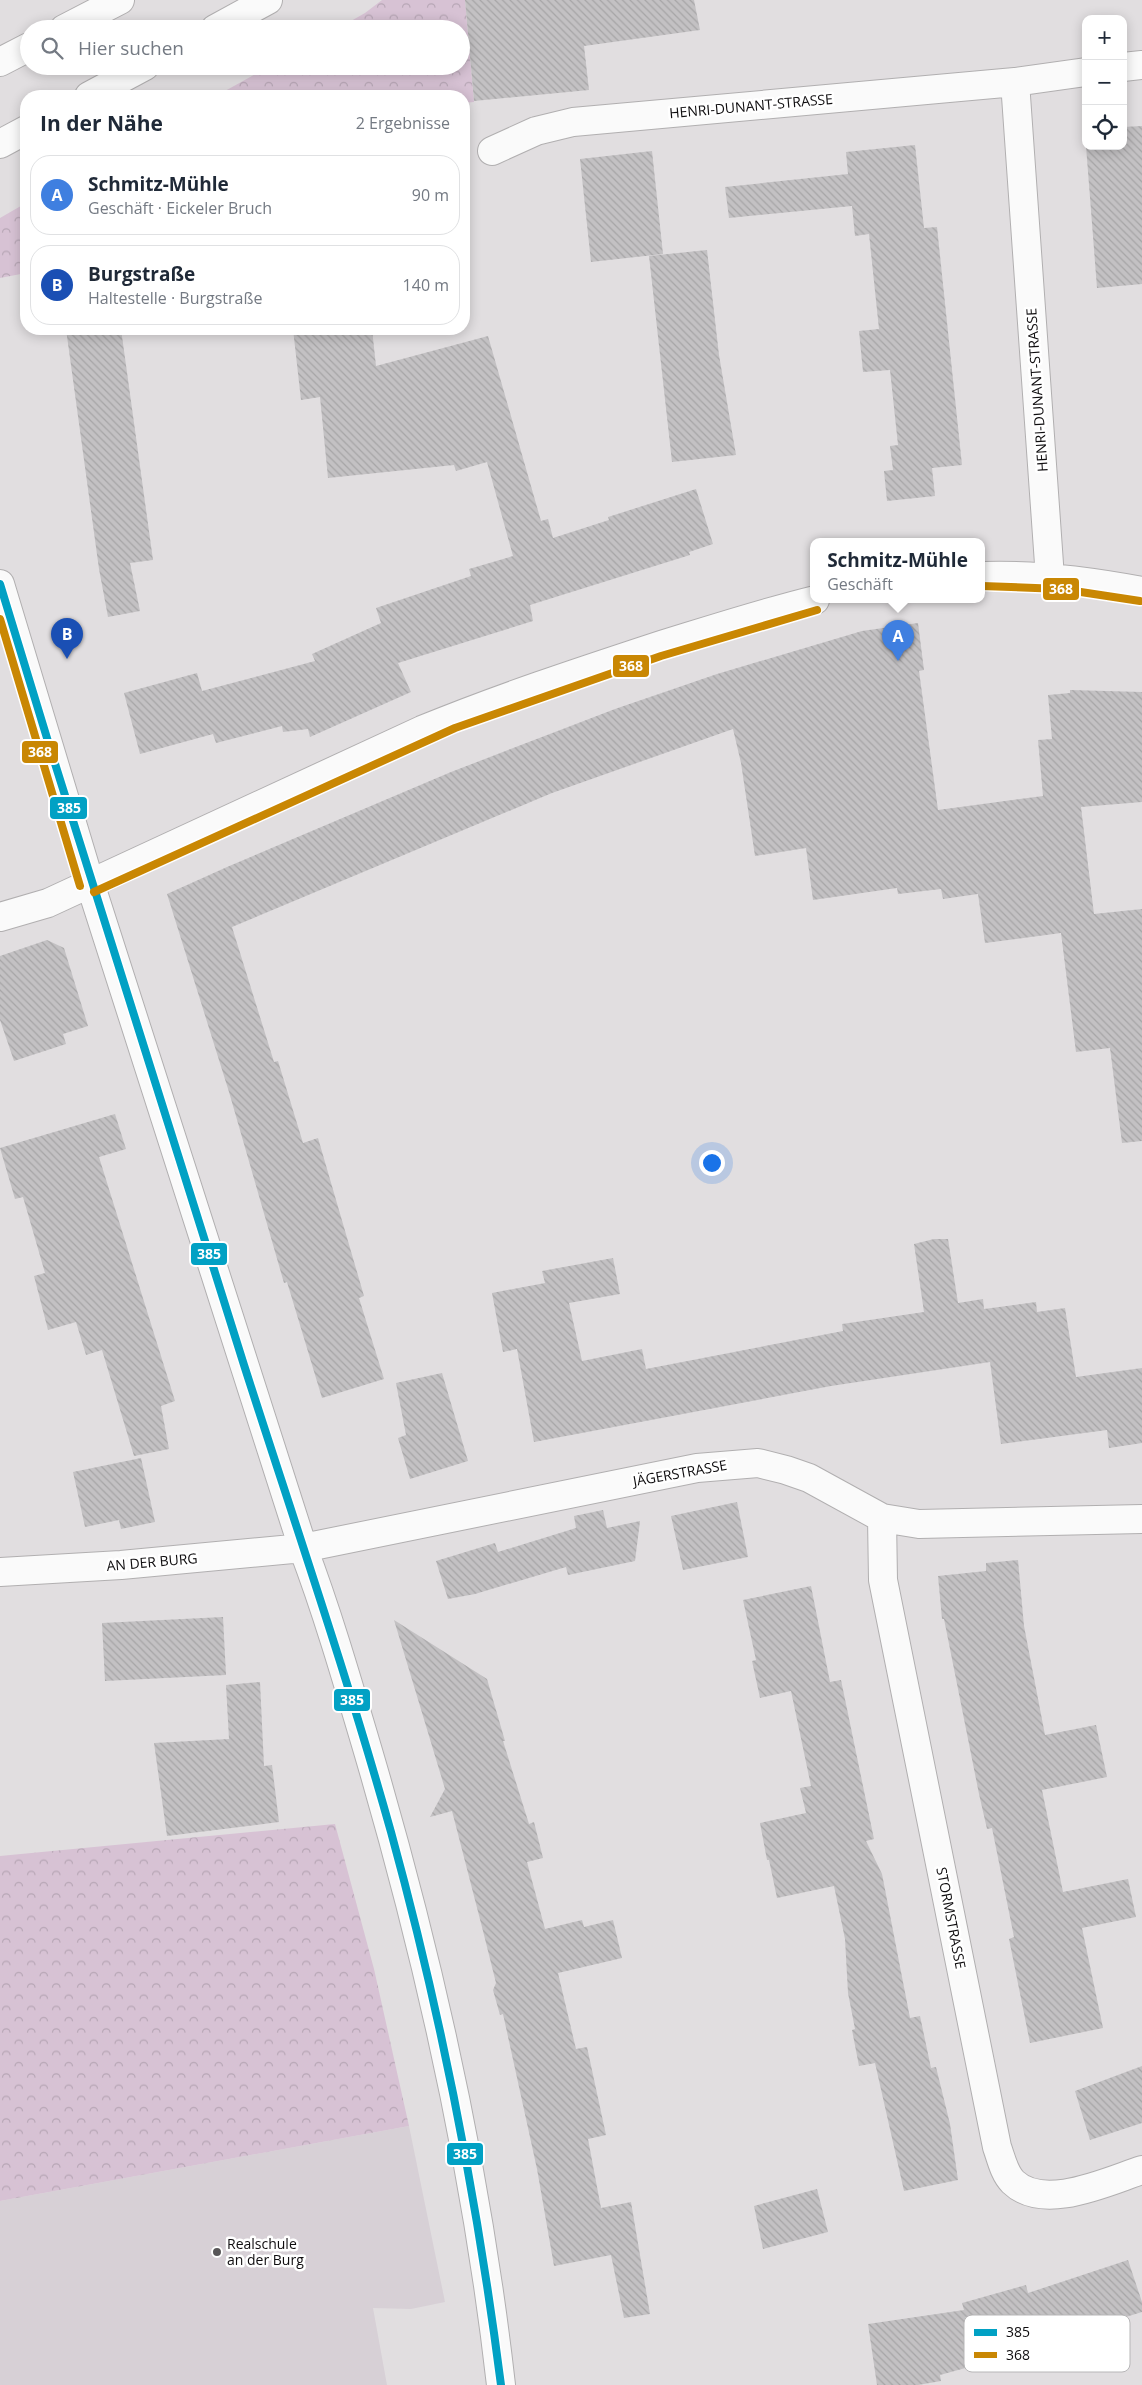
<!DOCTYPE html>
<html lang="de">
<meta charset="utf-8">
<style>
:root{--surface:#fff;--page:#f2f2f3;--text:#1f2937;--muted:#747a83;--line:#e0e1e3;--accent:#585658}
body{margin:0;font-family:"Open Sans",sans-serif;background:var(--page);color:var(--text)}
.controls{position:absolute;right:15px;top:15px;display:grid;overflow:hidden;border-radius:10px;box-shadow:0 2px 12px #0003}
.controls button{width:45px;height:45px;display:grid;place-items:center;padding:0;border:0;border-bottom:1px solid var(--line);background:var(--surface);color:var(--text);font:25px sans-serif}
.you{position:absolute;left:711px;top:1162px;width:18px;height:18px;margin:-12px;border:4px solid #fff;border-radius:50%;background:#1a73e8;box-shadow:0 0 0 8px #1a73e833}
.badge{display:grid;place-items:center;width:32px;height:32px;border-radius:50%;background:var(--accent);color:#fff;font-size:16px;font-weight:700}
.pin{position:absolute;translate:-50% -41px;filter:drop-shadow(0 1px 2px #0008)}
.pin::after{content:'';position:absolute;top:26px;width:18px;height:15px;background:inherit;clip-path:polygon(0 0,100% 0,50% 100%)}
.popup{position:absolute;left:810px;top:538px;width:175px;height:65px;box-sizing:border-box;display:grid;place-content:center;border-radius:10px;background:var(--surface);filter:drop-shadow(0 1px 4px #0005);font-size:16px;white-space:nowrap;color:var(--muted)}
.popup b{font-size:19px;color:var(--text)}
.popup::after{content:'';position:absolute;left:50%;top:100%;margin-left:-10px;border:10px solid transparent;border-top-color:var(--surface)}
.list{margin:0;padding:0;list-style:none}
h2{display:flex;justify-content:space-between;align-items:center;height:65px;margin:0;padding:0 20px;font-size:21px}
h2 small{font-size:16px;font-weight:400;color:var(--muted)}
.list li{display:grid;grid-template-columns:32px 1fr auto;gap:15px;align-items:center;box-sizing:border-box;height:80px;margin:0 10px 10px;padding:0 10px;border:1px solid var(--line);border-radius:20px}
.list b{display:block;font-size:19px;white-space:nowrap}
.list p{margin:0;font-size:16px;white-space:nowrap;color:var(--muted)}
.list em{font-size:16px;font-style:normal;color:var(--muted)}
.icon{flex:none;width:28px;height:28px;fill:none;stroke:currentColor;stroke-width:2;stroke-linecap:round;stroke-linejoin:round}
.map{position:relative;flex:none;width:1142px;height:2385px;overflow:hidden}
.search{position:absolute;background:var(--surface);box-shadow:0 2px 12px #0003;left:20px;top:20px;width:450px;height:55px;display:flex;align-items:center;gap:12px;box-sizing:border-box;padding:0 18px;border-radius:28px;color:var(--muted);font-size:19px}
.panel{position:absolute;background:var(--surface);box-shadow:0 2px 12px #0003;left:20px;top:90px;width:450px;height:245px;border-radius:20px}
.map>svg:first-child{display:block}
.built{fill:#d7d0d6}
.forest{fill:url(#forest-crowns)}
.building{fill:url(#building-back-hatch)}
.lines{fill:none;stroke-linecap:round;stroke-linejoin:round}
.minor-casing{stroke:#b1afb0;stroke-width:30}
.secondary-casing{stroke:#b1afb0;stroke-width:30}
.minor{stroke:#fafafa;stroke-width:28}
.secondary{stroke:#fafafa;stroke-width:28}
.bus-1-casing{stroke:#fff;stroke-width:11}
.bus-2-casing{stroke:#fff;stroke-width:11}
.bus-1{stroke:#01a1c4;stroke-width:8}
.bus-2{stroke:#c98703;stroke-width:8}
.poi-dot{fill:#585658;stroke:#fff;stroke-width:2}
.labels{text-anchor:middle;stroke-width:5;stroke-linejoin:round;paint-order:stroke}
.street-label{font-size:14px;fill:#0f0d0f;stroke:#fff}
.poi-label{font-size:14px;fill:#0f0d0f;stroke:#fff;text-anchor:start}
.key{fill:#fff;stroke:#b7b6b7;stroke-width:1}
.key-label{font-size:14px;fill:#0f0d0f}
.line-badge{stroke:#fff;stroke-width:2}
.badge-label{font-size:14px;text-anchor:middle;font-weight:bold;fill:#fff}
</style>
<div class="map">
<svg width="1142" height="2385" viewBox="0 0 1142 2385">
<defs>
<pattern id="forest-crowns" width="20" height="18" patternUnits="userSpaceOnUse" patternTransform="scale(1.25)"><rect width="20" height="18" fill="#d7c2d4"/><path d="M2 6a3 3 0 1 1 6 0M12 15a3 3 0 1 1 6 0" fill="none" stroke="#b7a6b5"/></pattern>
<pattern id="building-back-hatch" width="6" height="6" patternUnits="userSpaceOnUse" patternTransform="scale(1.25)"><rect width="6" height="6" fill="#c3c1c3"/><path d="M-1 5l2 2M0 0l6 6M5-1l2 2" fill="none" stroke="#a6a5a6"/></pattern>
</defs>
<rect width="100%" height="100%" fill="#e1dee0"/>
<path class="built" d="M 409,2126 L 445,2302 L 411,2309 L 373,2308 L 387,2385 L 0,2385 L 0,2201 Z"/>
<path class="forest" d="M 382,0 L 465,0 L 474,102 L 464,103 L 464,96 L 216,96 L 270,66 L 461,66 L 461,29 L 337,29 L 365,13 Z
M 26,203 L 26,273 L 0,278 L 0,218 Z
M 335,1824 L 374,1969 L 409,2126 L 0,2201 L 0,1856 Z"/>
<path class="building" d="M 465,0 L 694,0 L 700,30 L 584,46 L 589,90 L 474,101 Z
M 1142,126 L 1142,284 L 1097,288 L 1086,146 L 1123,146 L 1123,127 Z
M 915,145 L 924,228 L 937,227 L 962,465 L 932,468 L 935,496 L 887,501 L 884,471 L 893,470 L 890,446 L 898,445 L 890,370 L 863,372 L 859,331 L 879,329 L 869,234 L 855,236 L 852,206 L 729,218 L 725,187 L 848,174 L 846,152 Z
M 652,151 L 663,254 L 591,262 L 580,159 Z
M 707,250 L 719,355 L 736,455 L 672,462 L 649,256 Z
M 66,329 L 121,329 L 153,560 L 130,563 L 140,611 L 108,617 L 99,569 Z
M 293,329 L 372,329 L 376,366 L 488,336 L 541,521 L 548,519 L 553,538 L 609,520 L 608,517 L 696,489 L 713,544 L 689,552 L 690,555 L 530,605 L 533,621 L 398,663 L 411,692 L 310,737 L 308,729 L 283,732 L 282,726 L 216,743 L 213,734 L 140,754 L 124,693 L 197,673 L 202,691 L 315,661 L 312,654 L 381,623 L 376,608 L 471,576 L 469,569 L 513,556 L 487,462 L 456,471 L 454,465 L 328,478 L 320,397 L 301,400 Z
M 918,623 L 924,670 L 919,671 L 938,810 L 1043,796 L 1038,740 L 1052,739 L 1048,695 L 1070,693 L 1070,690 L 1142,692 L 1142,802 L 1081,807 L 1094,914 L 1142,909 L 1142,1141 L 1122,1143 L 1110,1048 L 1076,1052 L 1061,933 L 985,943 L 978,894 L 943,899 L 941,889 L 898,894 L 897,888 L 813,900 L 806,848 L 755,856 L 741,763 L 733,729 L 552,793 L 232,927 L 274,1062 L 278,1061 L 303,1143 L 318,1138 L 364,1296 L 359,1298 L 384,1379 L 322,1398 L 287,1282 L 284,1283 L 229,1092 L 167,894 L 227,867 L 451,772 L 615,709 L 717,674 L 862,631 Z
M 47,940 L 64,948 L 88,1026 L 63,1034 L 66,1044 L 14,1061 L 0,1020 L 0,956 Z
M 115,1114 L 126,1149 L 99,1157 L 175,1401 L 161,1406 L 169,1449 L 134,1456 L 102,1350 L 86,1355 L 76,1322 L 48,1330 L 34,1276 L 45,1273 L 23,1197 L 15,1199 L 0,1148 Z
M 934,1239 L 948,1239 L 958,1303 L 983,1299 L 984,1309 L 1036,1302 L 1037,1312 L 1065,1308 L 1076,1377 L 1142,1368 L 1142,1443 L 1109,1448 L 1107,1430 L 1001,1444 L 990,1362 L 831,1386 L 534,1442 L 517,1349 L 503,1352 L 492,1293 L 545,1283 L 542,1271 L 613,1258 L 620,1294 L 569,1303 L 582,1361 L 642,1349 L 646,1369 L 843,1331 L 842,1324 L 924,1312 L 914,1244 Z
M 442,1373 L 468,1461 L 410,1479 L 398,1438 L 406,1435 L 396,1383 Z
M 141,1458 L 155,1522 L 121,1529 L 119,1520 L 85,1527 L 73,1472 Z
M 737,1502 L 748,1557 L 683,1570 L 671,1516 Z
M 603,1510 L 607,1528 L 640,1521 L 635,1561 L 568,1575 L 566,1567 L 475,1594 L 448,1599 L 436,1561 L 495,1543 L 498,1552 L 576,1528 L 574,1516 Z
M 1018,1560 L 1024,1626 L 1045,1735 L 1096,1725 L 1107,1777 L 1042,1790 L 1063,1892 L 1128,1879 L 1136,1917 L 1082,1928 L 1103,2028 L 1030,2043 L 1009,1939 L 1014,1937 L 992,1828 L 987,1829 L 979,1794 L 944,1619 L 942,1619 L 938,1576 L 986,1571 L 986,1563 Z
M 811,1586 L 830,1682 L 841,1680 L 874,1839 L 866,1841 L 882,1874 L 910,2018 L 920,2016 L 931,2068 L 936,2067 L 950,2124 L 958,2180 L 904,2191 L 875,2063 L 859,2066 L 852,2030 L 855,2029 L 848,1993 L 845,1939 L 834,1886 L 777,1898 L 769,1860 L 767,1860 L 760,1823 L 806,1813 L 800,1788 L 811,1786 L 791,1691 L 760,1698 L 752,1661 L 756,1660 L 743,1600 Z
M 223,1617 L 226,1675 L 105,1681 L 102,1623 Z
M 394,1620 L 487,1679 L 505,1741 L 503,1741 L 529,1824 L 534,1822 L 543,1858 L 527,1862 L 545,1929 L 582,1920 L 584,1927 L 613,1920 L 622,1958 L 558,1973 L 576,2049 L 587,2047 L 606,2135 L 588,2139 L 601,2208 L 631,2202 L 650,2314 L 624,2318 L 611,2255 L 554,2266 L 537,2169 L 503,2014 L 500,2015 L 493,1990 L 496,1983 L 483,1931 L 452,1811 L 430,1817 L 445,1789 Z
M 260,1682 L 264,1766 L 272,1765 L 279,1822 L 167,1836 L 154,1743 L 229,1739 L 226,1685 Z
M 1142,2066 L 1142,2123 L 1090,2140 L 1075,2091 Z
M 817,2189 L 828,2232 L 763,2249 L 754,2206 Z
M 1128,2260 L 1142,2302 L 1142,2312 L 1041,2343 L 1042,2347 L 940,2375 L 941,2381 L 918,2385 L 877,2385 L 868,2324 L 964,2310 L 962,2303 L 1026,2285 L 1028,2293 Z"/>
<g class="lines">
<defs>
<path id="minor" d="M 1123,67 L 1142,65
M 1015,82 L 1050,578
M 492,151 L 536,131 L 573,122 L 1015,82 L 1086,72
M 982,576 C 1035,574 1089,581 1142,591
M 0,584 L 90,883 L 303,1548 C 329,1617 349,1687 370,1758 C 430,1963 477,2173 501,2385
M 0,917 L 48,903 L 422,730 C 500,698 579,672 658,646 C 710,630 762,613 815,600
M 882,1518 L 883,1580 L 997,2147 C 1001,2158 1004,2173 1013,2182 C 1044,2212 1108,2181 1142,2170
M 0,1572 L 121,1565 L 303,1548 L 697,1468 L 758,1463 L 786,1470 L 809,1478 L 882,1518 L 919,1524 L 1142,1519"/>
<path id="secondary" d="M 64,29 L 120,0
M 215,29 L 268,0
M 0,62 L 29,47
M 89,96 L 145,66
M 0,144 L 26,130"/>
</defs>
<use href="#minor" class="minor-casing"/>
<use href="#secondary" class="secondary-casing"/>
<use href="#minor" class="minor"/>
<use href="#secondary" class="secondary"/>
<defs>
<path id="bus-1" d="M 0,584 C 79,845 161,1105 244,1365 C 294,1521 347,1675 391,1832 C 441,2014 477,2198 501,2385"/>
<path id="bus-2" d="M 982,586 L 1061,589 L 1140,601
M 0,619 L 80,886
M 94,892 L 455,728 L 661,656 L 817,610"/>
</defs>
<use href="#bus-1" class="bus-1-casing"/>
<use href="#bus-2" class="bus-2-casing"/>
<use href="#bus-1" class="bus-1"/>
<use href="#bus-2" class="bus-2"/>
</g>
<circle class="poi-dot" cx="217" cy="2252" r="5"/>
<g class="labels">
<g class="street-label">
<text transform="translate(751 106) rotate(-5)" y="5">HENRI-DUNANT-STRASSE</text>
<text transform="translate(1037 390) rotate(-94)" y="5">HENRI-DUNANT-STRASSE</text>
<text transform="translate(680 1473) rotate(-10)" y="5">JÄGERSTRASSE</text>
<text transform="translate(152 1562) rotate(-5)" y="5">AN DER BURG</text>
<text transform="translate(951 1918) rotate(79)" y="5">STORMSTRASSE</text>
</g>
<g class="poi-label">
<text x="227" y="2249">Realschule<tspan x="227" dy="16">an der Burg</tspan></text>
</g>
</g>
<rect x="964" y="2315" width="166" height="57" rx="8" class="key"/>
<rect x="974" y="2329" width="23" height="7" fill="#01a1c4"/>
<rect x="974" y="2352" width="23" height="6" fill="#c98703"/>
<g class="key-label">
<text x="1006" y="2337">385</text>
<text x="1006" y="2360">368</text>
</g>
<g class="line-badge">
<rect x="1042" y="577" width="38" height="24" rx="5" fill="#c98703"/>
<rect x="612" y="654" width="38" height="24" rx="5" fill="#c98703"/>
<rect x="21" y="740" width="38" height="24" rx="5" fill="#c98703"/>
<rect x="49" y="796" width="39" height="24" rx="5" fill="#01a1c4"/>
<rect x="190" y="1242" width="38" height="24" rx="5" fill="#01a1c4"/>
<rect x="333" y="1688" width="38" height="24" rx="5" fill="#01a1c4"/>
<rect x="446" y="2142" width="38" height="24" rx="5" fill="#01a1c4"/>
</g>
<g class="badge-label">
<text x="1061" y="594">368</text>
<text x="631" y="671">368</text>
<text x="40" y="757">368</text>
<text x="69" y="813">385</text>
<text x="209" y="1259">385</text>
<text x="352" y="1705">385</text>
<text x="465" y="2159">385</text>
</g>
</svg>
<div class="controls">
<button>+</button>
<button>−</button>
<button><svg class="icon" aria-label="locate" viewBox="0 0 24 24"><circle cx="12" cy="12" r="6"/><path d="M12 2v4M12 18v4M2 12h4M18 12h4"/></svg></button>
</div>
<div class="you"></div>
<div class="pin badge" style="left:898px;top:661px;background:#3f7fe0">A</div>
<div class="popup"><b>Schmitz-Mühle</b>Geschäft</div>
<div class="pin badge" style="left:67px;top:659px;background:#1a4fb4">B</div>
<div class="search"><svg class="icon" aria-label="search" viewBox="0 0 24 24"><circle cx="10" cy="10" r="6"/><path d="M15 15l6 6"/></svg>Hier suchen</div>
<section class="panel">
<h2>In der Nähe<small>2 Ergebnisse</small></h2>
<ul class="list">
<li><span class="badge" style="background:#3f7fe0">A</span><div><b>Schmitz-Mühle</b><p>Geschäft · Eickeler Bruch</p></div><em>90 m</em></li>
<li><span class="badge" style="background:#1a4fb4">B</span><div><b>Burgstraße</b><p>Haltestelle · Burgstraße</p></div><em>140 m</em></li>
</ul>
</section>
</div>
